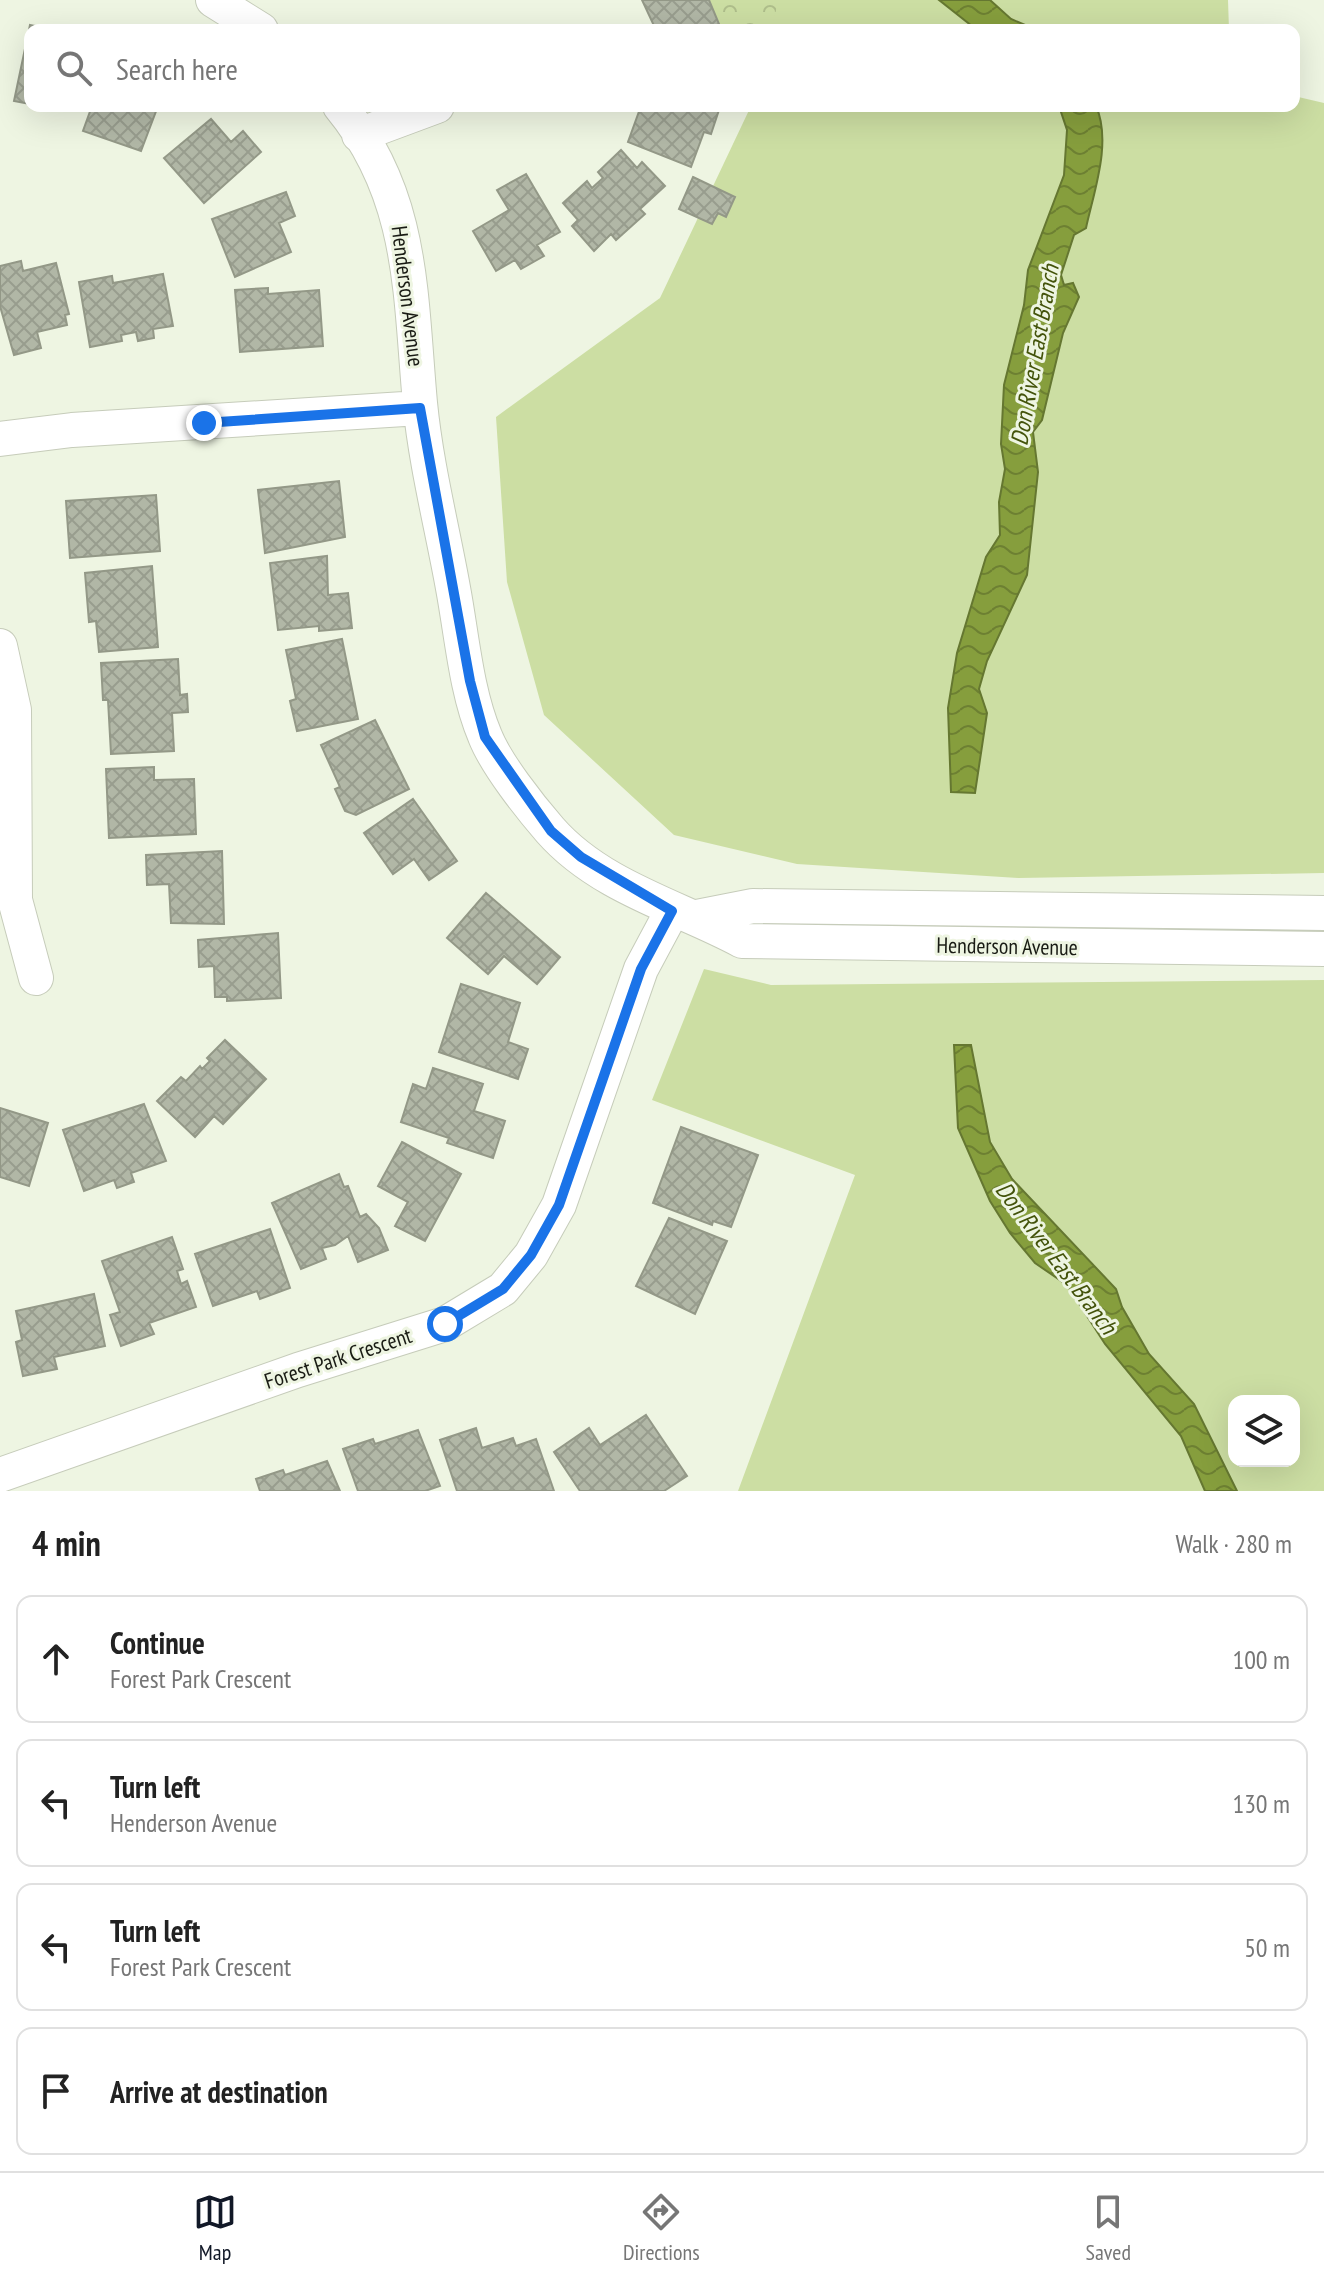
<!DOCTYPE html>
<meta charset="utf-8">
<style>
:root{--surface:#fff;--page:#f2f2f2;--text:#222;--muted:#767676;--line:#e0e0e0;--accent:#111827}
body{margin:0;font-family:"PT Sans Narrow",sans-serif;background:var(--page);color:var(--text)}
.controls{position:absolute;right:24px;bottom:24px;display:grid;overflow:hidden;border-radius:16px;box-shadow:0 8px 32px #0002}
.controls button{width:72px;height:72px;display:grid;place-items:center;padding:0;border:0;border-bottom:2px solid var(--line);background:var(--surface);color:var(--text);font:40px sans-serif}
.stop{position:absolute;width:24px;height:24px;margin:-18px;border:6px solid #1a73e8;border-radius:50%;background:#fff}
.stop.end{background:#1a73e8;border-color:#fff;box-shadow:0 2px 8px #0008}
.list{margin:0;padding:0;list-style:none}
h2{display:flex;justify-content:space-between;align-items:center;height:104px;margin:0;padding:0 32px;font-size:34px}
h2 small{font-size:26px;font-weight:400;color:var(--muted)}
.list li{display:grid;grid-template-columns:52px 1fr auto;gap:24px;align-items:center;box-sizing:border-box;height:128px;margin:0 16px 16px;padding:0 16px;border:2px solid var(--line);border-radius:16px}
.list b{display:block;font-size:30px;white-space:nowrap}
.list p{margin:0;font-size:26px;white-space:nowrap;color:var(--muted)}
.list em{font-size:26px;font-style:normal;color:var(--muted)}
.icon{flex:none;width:44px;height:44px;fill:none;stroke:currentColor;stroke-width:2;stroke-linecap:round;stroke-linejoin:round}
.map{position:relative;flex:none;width:1324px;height:1491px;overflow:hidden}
.search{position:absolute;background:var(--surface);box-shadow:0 8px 32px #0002;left:24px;right:24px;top:24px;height:88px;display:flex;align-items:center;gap:20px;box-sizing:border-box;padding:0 28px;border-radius:16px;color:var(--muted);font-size:30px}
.sheet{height:680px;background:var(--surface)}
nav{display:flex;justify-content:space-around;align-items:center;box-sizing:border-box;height:112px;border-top:2px solid var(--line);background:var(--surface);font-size:22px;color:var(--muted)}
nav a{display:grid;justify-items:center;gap:4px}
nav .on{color:var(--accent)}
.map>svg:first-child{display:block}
.forest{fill:url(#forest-crowns)}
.park{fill:#ccdea3;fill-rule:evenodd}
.water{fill:url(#water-waves);stroke:#657731;stroke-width:2}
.building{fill:url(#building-cross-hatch);stroke:#939887;stroke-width:2}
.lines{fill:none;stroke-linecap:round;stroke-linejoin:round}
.minor-casing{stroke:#c6ccba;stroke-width:36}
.minor{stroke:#fff;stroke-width:34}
.route{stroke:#1a73e8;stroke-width:10}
.labels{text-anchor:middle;stroke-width:6;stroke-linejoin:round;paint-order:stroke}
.street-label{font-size:22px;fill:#191b14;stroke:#eef5e2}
.water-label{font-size:24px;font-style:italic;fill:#43530a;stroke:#eef5e2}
</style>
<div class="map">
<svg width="1324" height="1491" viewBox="0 0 1324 1491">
<defs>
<pattern id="forest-crowns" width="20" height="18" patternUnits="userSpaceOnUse" patternTransform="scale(2)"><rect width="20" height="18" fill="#ccdea3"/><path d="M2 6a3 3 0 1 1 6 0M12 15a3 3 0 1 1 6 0" fill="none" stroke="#afbe8b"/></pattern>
<pattern id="water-waves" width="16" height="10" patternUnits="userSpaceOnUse" patternTransform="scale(2)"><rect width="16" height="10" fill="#869e3d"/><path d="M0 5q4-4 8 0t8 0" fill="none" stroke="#6d8032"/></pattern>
<pattern id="building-cross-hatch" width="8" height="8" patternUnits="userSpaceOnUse" patternTransform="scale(2)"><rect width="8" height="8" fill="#b1b7a6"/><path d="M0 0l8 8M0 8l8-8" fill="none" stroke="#989d8e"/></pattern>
</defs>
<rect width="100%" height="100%" fill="#eef5e2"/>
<path class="forest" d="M 702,0 L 915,0 L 937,30 L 703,30 Z"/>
<path class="park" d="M 778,0 L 1228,0 L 1229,30 L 772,30 Z
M 1294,96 L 1324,103 L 1324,873 L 1018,878 L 797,864 L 674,835 L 544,715 L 507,582 L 496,417 L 660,298 L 751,106 L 1294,106 Z
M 704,969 L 771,985 L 1324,980 L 1324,1491 L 738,1491 L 855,1175 L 652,1100 ZM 1234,1401 L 1294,1401 L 1294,1461 L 1234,1461 Z"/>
<path class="water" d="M 939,0 L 990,0 L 1011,19 L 1037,30 L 977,30 Z
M 1059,106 L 1096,106 C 1112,142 1094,191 1086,228 L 1074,235 L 1061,275 L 1064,285 L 1073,283 L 1079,297 L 1063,333 L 1042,420 L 1033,432 L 1038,472 L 1027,575 L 987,661 L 979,689 L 987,713 L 975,793 L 951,792 L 948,708 L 957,653 L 986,557 L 1000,535 L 999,502 L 1005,469 L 1001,444 L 1004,385 L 1024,305 L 1028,270 L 1064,175 L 1067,130 Z
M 954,1045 L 971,1045 L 990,1142 L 1012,1179 L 1116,1289 L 1122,1307 L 1149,1354 L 1194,1404 L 1237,1491 L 1205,1491 L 1181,1436 L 1105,1344 L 1067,1285 L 1035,1263 L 1010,1233 L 990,1201 L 958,1128 Z"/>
<path class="building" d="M 642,0 L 709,0 L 719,24 L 706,30 L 656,30 Z
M 30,25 L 55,30 L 30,30 L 30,104 L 14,101 Z
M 92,106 L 158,106 L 141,151 L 83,131 Z
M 641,106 L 713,106 L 719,110 L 711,134 L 704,132 L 691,167 L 628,142 Z
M 211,119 L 231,142 L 243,131 L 261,152 L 204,203 L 164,158 Z
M 621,150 L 637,168 L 642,162 L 665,186 L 640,209 L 645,214 L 616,240 L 611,234 L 594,251 L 572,226 L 578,220 L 563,203 L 587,181 L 592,188 L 603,178 L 598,172 Z
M 526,174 L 560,232 L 537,245 L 544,256 L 521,269 L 515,260 L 496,271 L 473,231 L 509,210 L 497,190 Z
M 693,177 L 735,197 L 726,217 L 718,213 L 712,224 L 679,209 Z
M 286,192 L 295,216 L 279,223 L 291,252 L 235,277 L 212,219 Z
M 21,261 L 23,271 L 56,263 L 69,314 L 65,315 L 67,325 L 37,332 L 41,348 L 14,355 L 0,306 L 0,266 Z
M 163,274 L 173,326 L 153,329 L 154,338 L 138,341 L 136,332 L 121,335 L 122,341 L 90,347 L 79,282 L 112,276 L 113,283 Z
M 268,288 L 268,294 L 319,290 L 323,346 L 240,352 L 235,290 Z
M 339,481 L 345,537 L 265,553 L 258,490 Z
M 156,495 L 160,551 L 70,558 L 66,501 Z
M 327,556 L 328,595 L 348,593 L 352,628 L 319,631 L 319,626 L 278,630 L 270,563 Z
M 152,566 L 158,647 L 99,652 L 96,621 L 89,622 L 85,573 Z
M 342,639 L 358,719 L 297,731 L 290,701 L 296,699 L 286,650 Z
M 178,659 L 180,695 L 187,694 L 188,712 L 172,713 L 174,751 L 111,754 L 108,700 L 103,700 L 101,663 Z
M 375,720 L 409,789 L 356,815 L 345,811 L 335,789 L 340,787 L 321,745 Z
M 154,767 L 154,780 L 194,779 L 196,834 L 109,838 L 106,769 Z
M 413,799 L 457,861 L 429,880 L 414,859 L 393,874 L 364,833 Z
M 222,851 L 224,924 L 171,923 L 169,884 L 147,885 L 146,855 Z
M 486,893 L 560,957 L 537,984 L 504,956 L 488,974 L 447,938 Z
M 278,933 L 281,998 L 227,1001 L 227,997 L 215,997 L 214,966 L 199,967 L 198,940 Z
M 461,984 L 520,1003 L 508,1042 L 528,1049 L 518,1079 L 439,1052 Z
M 225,1040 L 266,1079 L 223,1124 L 214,1116 L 195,1137 L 157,1101 L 181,1077 L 186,1081 L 200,1066 L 202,1069 L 210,1061 L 207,1058 Z
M 433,1068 L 483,1084 L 474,1111 L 505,1121 L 493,1158 L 447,1143 L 449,1138 L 401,1122 L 413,1084 L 426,1089 Z
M 144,1104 L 166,1161 L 131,1173 L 134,1182 L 117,1188 L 114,1180 L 84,1191 L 63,1130 Z
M 0,1108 L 48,1123 L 29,1186 L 0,1177 Z
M 681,1127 L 758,1155 L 731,1227 L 713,1221 L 712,1225 L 653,1203 Z
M 402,1142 L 461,1174 L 425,1241 L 395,1226 L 408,1202 L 378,1186 Z
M 339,1174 L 344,1187 L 348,1186 L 360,1217 L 366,1214 L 379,1228 L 388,1250 L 358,1262 L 348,1236 L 335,1245 L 322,1248 L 326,1259 L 301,1269 L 272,1203 Z
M 669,1218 L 727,1241 L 695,1314 L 636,1286 Z
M 270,1229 L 290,1288 L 260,1299 L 257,1291 L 213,1306 L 195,1254 Z
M 172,1237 L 183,1269 L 177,1271 L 181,1284 L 187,1281 L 196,1307 L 149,1323 L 154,1334 L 121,1346 L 110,1315 L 120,1312 L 102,1261 Z
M 94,1294 L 105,1346 L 54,1357 L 57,1369 L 23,1376 L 16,1342 L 22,1340 L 16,1311 Z
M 646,1415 L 687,1476 L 664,1491 L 580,1491 L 554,1452 L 589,1428 L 600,1445 Z
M 476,1428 L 482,1448 L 513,1438 L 516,1446 L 536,1439 L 554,1491 L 457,1491 L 440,1440 Z
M 418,1430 L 440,1486 L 425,1491 L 358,1491 L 343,1449 L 373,1439 L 375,1444 Z
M 327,1461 L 340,1491 L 260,1491 L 256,1479 L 283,1470 L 285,1475 Z"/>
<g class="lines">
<defs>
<path id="minor" d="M 213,0 L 261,30
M 340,106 C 414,196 410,294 420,403 C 426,465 442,527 453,588 C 462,636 466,691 485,736 C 496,764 530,807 550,830 C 600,887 679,907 742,941 L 1324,949
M 359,135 L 437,106
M 0,439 L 72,430 L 420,408
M 0,646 L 14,710 L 15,900 L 36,978
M 697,917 L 753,906 L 1324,913
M 0,1475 L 298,1370 L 445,1324 L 503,1289 L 531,1255 L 559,1205 L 641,969 L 672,911"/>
</defs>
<use href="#minor" class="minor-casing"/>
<use href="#minor" class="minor"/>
</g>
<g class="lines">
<path class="route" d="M 204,423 L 420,408 L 470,681 L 485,737 L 551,831 L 581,857 L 672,911 L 641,969 L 559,1205 L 531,1255 L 503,1289 L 445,1324"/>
</g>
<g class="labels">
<g class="street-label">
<text transform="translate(408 296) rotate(83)" y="8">Henderson Avenue</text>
<text transform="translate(1007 946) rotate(1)" y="8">Henderson Avenue</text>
<text transform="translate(338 1358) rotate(-18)" y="8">Forest Park Crescent</text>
</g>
<g class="water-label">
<text transform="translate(1035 355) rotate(-80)" y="8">Don River East Branch</text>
<text transform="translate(1056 1258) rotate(53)" y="8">Don River East Branch</text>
</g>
</g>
</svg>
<div class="controls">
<button><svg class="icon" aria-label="layers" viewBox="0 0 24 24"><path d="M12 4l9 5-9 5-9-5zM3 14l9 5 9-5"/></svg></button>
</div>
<div class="stop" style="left:445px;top:1324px"></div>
<div class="stop end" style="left:204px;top:423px"></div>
<div class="search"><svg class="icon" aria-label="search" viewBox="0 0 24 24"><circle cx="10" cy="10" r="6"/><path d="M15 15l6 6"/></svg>Search here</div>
</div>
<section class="sheet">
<h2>4 min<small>Walk · 280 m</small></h2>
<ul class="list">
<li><svg class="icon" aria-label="ahead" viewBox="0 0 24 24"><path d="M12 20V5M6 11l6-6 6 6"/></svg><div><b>Continue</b><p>Forest Park Crescent</p></div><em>100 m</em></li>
<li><svg class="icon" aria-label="left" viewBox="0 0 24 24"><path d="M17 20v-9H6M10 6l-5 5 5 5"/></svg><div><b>Turn left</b><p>Henderson Avenue</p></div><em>130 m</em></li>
<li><svg class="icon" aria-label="left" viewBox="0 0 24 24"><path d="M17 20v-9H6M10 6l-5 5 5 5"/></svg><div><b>Turn left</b><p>Forest Park Crescent</p></div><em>50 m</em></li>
<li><svg class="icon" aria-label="arrive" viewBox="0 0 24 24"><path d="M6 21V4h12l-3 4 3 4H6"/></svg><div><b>Arrive at destination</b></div></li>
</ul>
</section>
<nav>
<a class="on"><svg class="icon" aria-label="map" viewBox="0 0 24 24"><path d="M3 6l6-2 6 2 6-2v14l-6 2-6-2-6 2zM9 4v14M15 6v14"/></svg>Map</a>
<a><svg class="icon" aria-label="directions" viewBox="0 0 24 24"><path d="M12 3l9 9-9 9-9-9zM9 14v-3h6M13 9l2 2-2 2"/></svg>Directions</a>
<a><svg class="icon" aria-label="saved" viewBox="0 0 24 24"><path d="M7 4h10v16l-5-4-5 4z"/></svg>Saved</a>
</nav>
